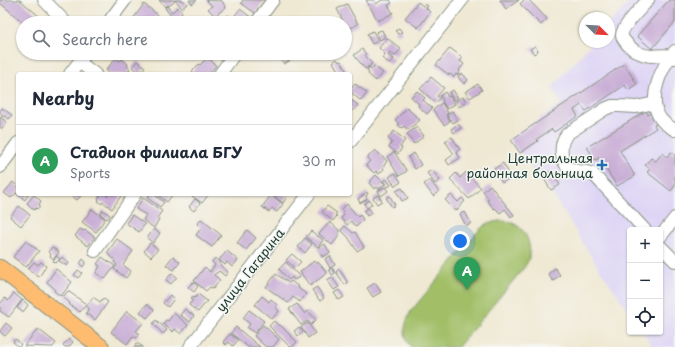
<!DOCTYPE html>
<meta charset="utf-8">
<style>
:root{--surface:#fff;--page:#f6f6f7;--text:#1f2937;--muted:#747a83;--line:#e0e1e3;--accent:#1f6fb2}
body{margin:0;font-family:"Playpen Sans",sans-serif;background:var(--page);color:var(--text)}
.controls{position:absolute;right:12px;bottom:12px;display:grid;overflow:hidden;border-radius:4px;box-shadow:0 1px 3px #0004}
.controls button{width:36px;height:36px;display:grid;place-items:center;padding:0;border:0;border-bottom:1px solid var(--line);background:var(--surface);color:var(--text);font:20px sans-serif}
.compass{position:absolute;left:579px;top:12px;width:36px;height:36px;border-radius:50%;background:var(--surface);box-shadow:0 1px 3px #0004;rotate:114deg}
.you{position:absolute;left:460px;top:241px;width:14px;height:14px;margin:-10px;border:3px solid #fff;border-radius:50%;background:#1a73e8;box-shadow:0 0 0 6px #1a73e833}
.badge{display:grid;place-items:center;width:26px;height:26px;border-radius:50%;background:var(--accent);color:#fff;font-size:13px;font-weight:700}
.pin{position:absolute;translate:-50% -33px;filter:drop-shadow(0 1px 2px #0008)}
.pin::after{content:'';position:absolute;top:21px;width:14px;height:12px;background:inherit;clip-path:polygon(0 0,100% 0,50% 100%)}
.list{margin:0;padding:0;list-style:none}
h2{display:flex;justify-content:space-between;align-items:center;height:52px;margin:0;padding:0 16px;font-size:17px}
h2 small{font-size:13px;font-weight:400;color:var(--muted)}
.list li{display:grid;grid-template-columns:26px 1fr auto;gap:12px;align-items:center;box-sizing:border-box;height:72px;padding:0 16px;border-top:1px solid var(--line)}
.list b{display:block;font-size:15px;white-space:nowrap}
.list p{margin:0;font-size:13px;white-space:nowrap;color:var(--muted)}
.list em{font-size:13px;font-style:normal;color:var(--muted)}
.icon{flex:none;width:22px;height:22px;fill:none;stroke:currentColor;stroke-width:2;stroke-linecap:round;stroke-linejoin:round}
.map{position:relative;flex:none;width:675px;height:347px;overflow:hidden}
.search{position:absolute;background:var(--surface);box-shadow:0 1px 3px #0004;left:16px;top:16px;width:336px;height:44px;display:flex;align-items:center;gap:10px;box-sizing:border-box;padding:0 14px;border-radius:22px;color:var(--muted);font-size:15px}
.panel{position:absolute;background:var(--surface);box-shadow:0 1px 3px #0004;left:16px;top:72px;width:336px;height:124px;border-radius:4px}
.map>svg:first-child{display:block}
.built{fill:#ded5f5}
.green{fill:#a2bf67;stroke:#607e4e}
.building{fill:#c9aed6}
.lines{fill:none;stroke-linecap:round;stroke-linejoin:round}
.minor-casing{stroke:#879283;stroke-width:14}
.major-casing{stroke:#879283;stroke-width:18}
.minor{stroke:#fff;stroke-width:12}
.major{stroke:#febc70;stroke-width:16}
.poi-dot{fill:#1f6fb2;stroke:#f6f6f2;stroke-width:1.5}
.labels{text-anchor:middle;stroke-width:3;stroke-linejoin:round;paint-order:stroke}
.poi-label{font-size:13px;fill:#1f3d34;stroke:#f6f6f2;text-anchor:end}
.street-label{font-size:13px;fill:#1f3d34;stroke:#f6f6f2}
</style>
<div class="map">
<svg width="675" height="347" viewBox="0 0 675 347">
<rect width="100%" height="100%" fill="#f6f6f2"/>
<filter id="ink" filterUnits="userSpaceOnUse"><feTurbulence type="fractalNoise" baseFrequency=".025" numOctaves="2"/><feDisplacementMap in="SourceGraphic" scale="8" xChannelSelector="R" yChannelSelector="G"/><feConvolveMatrix kernelMatrix="1 2 1 2 8 2 1 2 1" color-interpolation-filters="sRGB"/></filter>
<filter id="wash" filterUnits="userSpaceOnUse"><feTurbulence type="fractalNoise" baseFrequency=".012" numOctaves="4" result="noise"/><feDisplacementMap in="SourceGraphic" scale="16" xChannelSelector="R" yChannelSelector="G"/><feGaussianBlur stdDeviation="0.9" result="paint"/><feColorMatrix in="noise" values="0 0 0 0 0 0 0 0 0 0 0 0 0 0 0 0 0 1.4 0 .05"/><feComposite in="paint" operator="in"/></filter>
<g filter="url(#wash)">
<rect width="100%" height="100%" fill="#efe8d2"/>
<path class="built" d="M 631,0 L 675,0 L 675,347 L 653,347 L 643,332 L 660,332 L 660,230 L 630,230 L 630,313 L 596,264 L 542,177 L 538,179 L 522,153 L 520,154 L 509,139 L 561,104 L 552,87 L 593,42 L 609,42 L 609,24 Z"/>
<path class="green" d="M 499,221 C 502,221 506,221 509,222 C 525,226 532,243 529,258 C 528,262 525,266 523,269 L 458,347 L 411,347 C 401,335 405,323 411,311 L 479,230 L 488,223 Z"/>
<g id="blocks">
<path class="building" d="M 0,0 L 20,0 L 47,23 L 36,23 L 34,21 L 32,23 L 24,23 L 0,3 Z
M 159,0 L 174,0 L 175,1 L 172,4 L 171,4 L 169,6 L 168,5 L 165,7 Z
M 175,0 L 183,0 L 187,4 L 182,8 Z
M 189,0 L 197,0 L 192,4 Z
M 206,0 L 218,1 L 221,0 L 226,7 L 215,16 L 208,9 L 212,6 Z
M 243,0 L 265,0 L 255,13 L 241,3 Z
M 366,0 L 374,0 L 376,4 L 382,0 L 390,0 L 392,3 L 388,5 L 393,13 L 378,21 Z
M 500,0 L 519,0 L 506,9 Z
M 524,0 L 529,0 L 547,19 L 541,25 L 520,4 Z
M 669,0 L 675,0 L 675,22 L 652,49 L 637,36 Z
M 418,2 L 423,6 L 425,4 L 428,6 L 426,8 L 430,12 L 418,28 L 405,18 Z
M 144,4 L 158,15 L 152,23 L 136,23 L 137,21 L 133,19 Z
M 347,4 L 358,24 L 347,30 L 345,25 L 345,23 L 344,23 L 337,9 Z
M 167,6 L 172,12 L 178,7 L 182,12 L 181,13 L 182,15 L 175,21 L 165,8 Z
M 240,9 L 252,18 L 248,23 L 247,23 L 235,15 Z
M 228,15 L 239,23 L 222,23 Z
M 399,28 L 402,32 L 398,34 L 395,31 Z
M 382,30 L 385,37 L 380,40 L 376,32 Z
M 373,31 L 378,41 L 372,44 L 367,34 Z
M 387,38 L 401,49 L 395,56 L 390,52 L 388,55 L 394,59 L 390,64 L 382,58 L 385,54 L 379,48 Z
M 535,46 L 538,51 L 534,54 L 530,49 Z
M 450,48 L 463,58 L 460,61 L 464,64 L 459,70 L 460,71 L 458,75 L 456,74 L 454,77 L 450,74 L 449,75 L 436,65 Z
M 362,49 L 366,54 L 365,55 L 372,64 L 365,69 L 354,55 Z
M 278,53 L 287,53 L 291,60 L 284,64 L 277,54 Z
M 312,53 L 320,53 L 312,58 L 310,54 Z
M 208,57 L 216,66 L 209,74 L 194,74 L 192,71 L 199,64 L 200,65 Z
M 116,58 L 120,61 L 122,59 L 128,64 L 127,66 L 130,69 L 126,74 L 111,74 L 106,70 Z
M 337,59 L 339,62 L 341,61 L 348,73 L 346,74 L 340,74 L 333,62 Z
M 137,61 L 145,67 L 139,74 L 132,67 Z
M 624,64 L 637,84 L 628,90 L 625,85 L 586,111 L 581,105 L 574,110 L 578,116 L 554,132 L 552,129 L 537,139 L 538,141 L 520,153 L 511,140 Z
M 374,66 L 383,73 L 376,81 L 368,74 L 369,72 L 367,70 L 369,67 L 372,69 Z
M 462,73 L 468,80 L 464,84 L 458,77 Z
M 431,77 L 444,88 L 437,96 L 440,98 L 436,103 L 420,89 Z
M 355,84 L 367,93 L 361,101 L 350,92 L 350,90 Z
M 478,84 L 482,90 L 470,98 L 465,92 Z
M 453,90 L 458,98 L 454,101 L 449,93 Z
M 417,91 L 425,98 L 423,100 L 432,108 L 427,114 L 418,106 L 419,104 L 411,97 Z
M 445,92 L 448,97 L 450,96 L 455,104 L 447,109 L 442,101 L 443,100 L 440,96 Z
M 463,97 L 466,102 L 459,107 L 456,101 Z
M 350,99 L 358,105 L 353,111 L 350,108 Z
M 442,103 L 448,113 L 446,115 L 450,121 L 444,125 L 433,110 Z
M 2,108 L 12,115 L 9,119 L 4,116 L 3,117 L 1,115 L 2,114 L 0,112 L 0,111 Z
M 407,108 L 420,120 L 408,130 L 404,126 L 402,128 L 398,125 L 399,124 L 395,120 Z
M 452,111 L 458,120 L 453,123 L 447,115 Z
M 646,111 L 648,115 L 652,112 L 658,123 L 654,125 L 656,128 L 620,151 L 635,176 L 617,186 L 599,158 L 595,160 L 587,147 Z
M 0,117 L 7,122 L 2,129 L 0,127 Z
M 458,124 L 461,128 L 454,133 L 451,129 Z
M 417,127 L 424,136 L 414,144 L 407,134 Z
M 394,131 L 405,140 L 400,147 L 402,148 L 398,154 L 389,147 L 392,142 L 388,138 Z
M 452,137 L 460,149 L 456,152 L 460,158 L 449,165 L 446,160 L 454,154 L 445,141 Z
M 375,150 L 387,161 L 383,167 L 384,169 L 379,174 L 376,171 L 374,173 L 366,165 L 370,161 L 367,158 Z
M 394,152 L 407,171 L 399,176 L 387,157 Z
M 671,152 L 675,155 L 675,186 L 671,191 L 647,172 L 650,169 L 645,165 L 651,158 L 656,161 L 662,153 L 667,157 Z
M 414,153 L 421,165 L 415,169 L 408,157 Z
M 503,163 L 511,177 L 502,183 L 494,169 Z
M 432,170 L 440,180 L 435,184 L 427,173 Z
M 551,171 L 560,185 L 551,190 L 542,176 Z
M 466,172 L 481,188 L 469,199 L 450,179 L 456,173 L 460,178 Z
M 395,173 L 401,182 L 395,186 L 389,177 Z
M 376,175 L 385,184 L 379,189 L 377,187 L 374,189 L 369,183 Z
M 386,179 L 391,185 L 388,187 L 383,181 Z
M 430,180 L 439,192 L 433,196 L 424,184 Z
M 13,182 L 18,187 L 18,194 L 27,194 L 28,195 L 25,200 L 16,193 L 11,198 L 4,193 Z
M 490,185 L 514,215 L 511,217 L 505,209 L 500,213 L 495,208 L 494,209 L 487,200 L 489,199 L 483,191 Z
M 385,187 L 388,191 L 381,196 L 378,191 Z
M 402,188 L 408,198 L 402,201 L 396,191 Z
M 367,192 L 368,194 L 366,196 L 367,199 L 360,203 L 358,199 Z
M 71,194 L 78,194 L 81,196 L 77,200 L 70,195 Z
M 101,194 L 105,194 L 107,196 L 109,194 L 119,194 L 121,196 L 112,209 L 103,202 L 102,204 L 98,201 L 99,200 L 98,199 Z
M 150,194 L 153,194 L 164,202 L 160,207 L 147,198 Z
M 157,194 L 170,194 L 172,195 L 167,202 Z
M 194,194 L 209,194 L 202,203 L 192,196 Z
M 271,194 L 283,194 L 287,197 L 283,203 Z
M 34,195 L 41,201 L 39,205 L 40,206 L 37,209 L 36,208 L 34,210 L 27,203 Z
M 271,195 L 283,204 L 277,212 L 272,208 L 269,212 L 262,207 Z
M 378,195 L 382,201 L 377,204 L 373,198 Z
M 451,195 L 458,202 L 462,198 L 465,201 L 456,211 L 445,200 Z
M 390,196 L 395,205 L 392,207 L 386,198 Z
M 143,198 L 162,211 L 157,218 L 159,219 L 154,228 L 143,220 L 146,215 L 136,209 Z
M 195,199 L 200,203 L 194,211 L 189,207 Z
M 369,200 L 372,204 L 367,208 L 364,204 Z
M 347,204 L 358,217 L 360,215 L 363,219 L 362,220 L 362,221 L 356,227 L 351,221 L 347,225 L 341,218 L 344,215 L 342,213 L 343,212 L 341,209 Z
M 19,206 L 30,215 L 21,226 L 10,217 Z
M 327,206 L 337,213 L 335,215 L 337,216 L 333,221 L 322,212 Z
M 369,208 L 372,213 L 367,216 L 364,211 Z
M 92,209 L 105,219 L 96,232 L 82,222 Z
M 103,210 L 110,215 L 107,219 L 100,214 Z
M 465,212 L 471,223 L 466,226 L 460,214 Z
M 132,215 L 145,224 L 139,232 L 126,223 Z
M 201,219 L 221,235 L 212,247 L 196,235 L 201,228 L 197,224 Z
M 330,222 L 340,231 L 338,234 L 339,236 L 332,245 L 319,234 Z
M 345,226 L 353,233 L 355,232 L 364,247 L 357,251 L 348,237 L 341,230 Z
M 80,229 L 84,231 L 85,230 L 95,237 L 88,246 L 75,236 Z
M 154,229 L 160,233 L 153,243 L 147,238 Z
M 247,230 L 256,238 L 246,250 L 237,243 Z
M 311,231 L 323,240 L 318,247 L 306,237 Z
M 305,238 L 312,244 L 305,253 L 298,247 Z
M 117,239 L 133,251 L 123,265 L 131,271 L 126,278 L 114,269 L 117,265 L 114,262 L 115,260 L 107,253 Z
M 26,241 L 39,251 L 26,267 L 13,257 Z
M 150,243 L 158,249 L 151,257 L 144,251 Z
M 325,244 L 330,253 L 322,257 L 318,248 Z
M 52,247 L 59,252 L 54,259 L 50,256 L 51,254 L 48,252 Z
M 227,251 L 238,260 L 232,267 L 227,262 L 225,265 L 219,260 Z
M 292,254 L 301,262 L 295,268 L 286,260 Z
M 56,256 L 60,259 L 56,263 L 53,261 Z
M 173,256 L 180,262 L 174,270 L 166,265 Z
M 330,256 L 335,265 L 330,268 L 325,259 Z
M 62,257 L 69,263 L 67,266 L 59,261 Z
M 102,257 L 115,266 L 105,279 L 96,273 L 100,266 L 97,264 Z
M 215,258 L 221,263 L 220,265 L 228,272 L 225,276 L 219,271 L 217,273 L 216,273 L 214,275 L 220,280 L 213,289 L 210,287 L 206,291 L 194,281 L 205,267 L 210,272 L 215,265 L 212,262 Z
M 83,259 L 86,262 L 83,267 L 80,264 Z
M 314,261 L 316,264 L 318,262 L 327,273 L 310,286 L 300,272 Z
M 34,262 L 38,265 L 41,262 L 46,266 L 39,277 L 28,269 Z
M 286,262 L 300,277 L 298,279 L 297,278 L 294,280 L 292,277 L 289,280 L 279,269 Z
M 332,268 L 335,273 L 332,275 L 329,269 Z
M 555,268 L 560,275 L 553,281 L 548,274 Z
M 56,269 L 72,282 L 61,296 L 54,291 L 55,289 L 47,282 Z
M 339,269 L 348,283 L 345,285 L 336,272 Z
M 78,270 L 82,273 L 78,278 L 74,275 Z
M 172,273 L 177,277 L 171,284 L 166,280 Z
M 276,274 L 289,283 L 291,281 L 299,287 L 298,288 L 306,294 L 300,302 L 293,297 L 288,303 L 266,287 Z
M 332,277 L 339,287 L 334,290 L 327,280 Z
M 193,282 L 198,286 L 194,292 L 188,287 Z
M 375,283 L 381,292 L 373,297 L 367,288 Z
M 317,287 L 324,298 L 320,301 L 312,290 Z
M 339,290 L 344,297 L 339,300 L 334,293 Z
M 68,291 L 86,304 L 80,312 L 69,304 L 70,303 L 63,297 Z
M 14,293 L 22,300 L 9,317 L 0,311 L 0,304 L 5,298 L 8,301 Z
M 198,294 L 207,301 L 198,312 L 189,305 L 193,300 L 191,299 L 193,296 L 195,298 Z
M 170,295 L 174,299 L 168,307 L 163,303 Z
M 262,296 L 269,302 L 271,299 L 277,305 L 275,307 L 279,311 L 272,319 L 255,305 Z
M 93,297 L 100,302 L 103,298 L 108,302 L 95,320 L 86,313 L 89,308 L 86,306 Z
M 23,300 L 28,305 L 23,312 L 17,308 Z
M 147,304 L 154,310 L 147,318 L 140,312 Z
M 297,304 L 305,314 L 308,311 L 316,320 L 311,325 L 308,321 L 301,325 L 289,309 Z
M 185,309 L 194,316 L 190,322 L 180,315 Z
M 249,310 L 264,321 L 255,333 L 247,328 L 250,324 L 243,318 Z
M 127,311 L 143,323 L 136,331 L 139,333 L 136,338 L 133,336 L 127,344 L 111,332 Z
M 174,313 L 188,325 L 181,334 L 175,329 L 173,332 L 163,324 L 166,320 L 168,321 Z
M 156,320 L 167,330 L 163,334 L 153,324 Z
M 274,321 L 279,326 L 280,325 L 297,342 L 292,347 L 290,347 L 269,326 Z
M 6,323 L 12,328 L 5,336 L 0,332 L 0,331 Z
M 308,323 L 315,333 L 308,338 L 301,327 Z
M 263,325 L 279,339 L 273,347 L 266,347 L 254,336 Z
M 236,327 L 260,347 L 248,347 L 231,333 Z
M 299,327 L 303,332 L 298,336 L 294,331 Z
M 38,329 L 56,343 L 53,347 L 24,346 Z
M 230,334 L 238,340 L 233,346 L 229,342 L 226,345 L 223,342 Z
M 15,339 L 21,344 L 19,347 L 13,342 Z
M 69,339 L 73,342 L 69,347 L 65,347 L 63,345 Z
M 137,343 L 143,347 L 134,347 Z"/>
</g>
</g>
<g filter="url(#ink)">
<use href="#blocks" fill-opacity="0" stroke="#879283" stroke-width="1"/>
<g class="lines">
<defs>
<path id="minor" d="M 44,0 L 66,23
M 648,0 C 643,6 621,28 622,35 C 622,39 626,42 628,45 C 635,52 641,55 651,56 C 659,56 668,53 675,58
M 108,23 L 125,0
M 256,23 L 273,0
M 675,51 C 661,67 647,99 660,118 C 664,124 670,127 675,130
M 79,62 L 95,74
M 70,74 L 86,53
M 220,74 L 235,53
M 350,142 L 462,0
M 0,167 L 18,143
M 645,230 L 593,174 C 587,171 580,172 574,170 C 559,165 559,144 567,134 L 605,109 L 612,106 L 618,106 L 636,107 L 655,103
M 660,237 L 675,218
M 660,246 L 675,261
M 95,251 L 135,194
M 190,347 L 309,194"/>
<path id="major" d="M 0,268 L 101,347"/>
</defs>
<use href="#minor" class="minor-casing"/>
<use href="#major" class="major-casing"/>
<use href="#minor" class="minor"/>
<use href="#major" class="major"/>
</g>
</g>
<path class="poi-dot" d="M600 159h4v4h4v4h-4v4h-4v-4h-4v-4h4z"/>
<g class="labels">
<g class="poi-label">
<text x="593" y="163">Центральная<tspan x="593" dy="15">районная больница</tspan></text>
</g>
<g class="street-label">
<text transform="translate(250 270) rotate(-52)" y="5">улица Гагарина</text>
</g>
</g>
</svg>
<div class="controls">
<button>+</button>
<button>−</button>
<button><svg class="icon" aria-label="locate" viewBox="0 0 24 24"><circle cx="12" cy="12" r="6"/><path d="M12 2v4M12 18v4M2 12h4M18 12h4"/></svg></button>
</div>
<svg class="compass" viewBox="-18 -18 36 36"><path d="M0-13l5 13h-10z" fill="#e53935"/><path d="M0 13l5-13h-10z" fill="#747a83"/></svg>
<div class="you"></div>
<div class="pin badge" style="left:467px;top:290px;background:#2e9e5b">A</div>
<div class="search"><svg class="icon" aria-label="search" viewBox="0 0 24 24"><circle cx="10" cy="10" r="6"/><path d="M15 15l6 6"/></svg>Search here</div>
<section class="panel">
<h2>Nearby<small></small></h2>
<ul class="list">
<li><span class="badge" style="background:#2e9e5b">A</span><div><b>Стадион филиала БГУ</b><p>Sports</p></div><em>30 m</em></li>
</ul>
</section>
</div>
